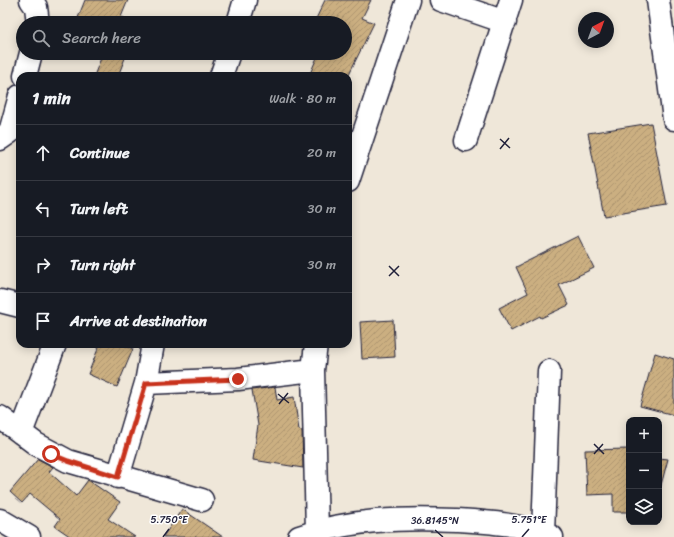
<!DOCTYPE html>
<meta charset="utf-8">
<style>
:root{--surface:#171b24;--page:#20242c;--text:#f1f3f6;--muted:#9ea1a6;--line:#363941}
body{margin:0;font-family:Sriracha,sans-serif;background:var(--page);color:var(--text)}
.controls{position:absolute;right:12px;bottom:12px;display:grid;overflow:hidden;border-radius:8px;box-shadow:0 2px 10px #0003}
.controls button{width:36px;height:36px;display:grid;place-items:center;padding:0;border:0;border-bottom:1px solid var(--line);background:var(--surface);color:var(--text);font:20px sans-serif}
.compass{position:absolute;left:578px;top:12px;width:36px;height:36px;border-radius:50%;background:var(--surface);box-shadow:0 2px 10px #0003;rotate:41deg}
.stop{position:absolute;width:12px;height:12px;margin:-9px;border:3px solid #c8321e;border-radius:50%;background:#fff}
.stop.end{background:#c8321e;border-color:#fff;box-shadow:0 1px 4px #0008}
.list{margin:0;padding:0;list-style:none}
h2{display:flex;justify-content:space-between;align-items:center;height:52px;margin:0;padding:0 16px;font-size:17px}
h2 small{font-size:13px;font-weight:400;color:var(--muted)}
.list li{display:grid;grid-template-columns:26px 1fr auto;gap:12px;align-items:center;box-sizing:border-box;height:56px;padding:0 16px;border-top:1px solid var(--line)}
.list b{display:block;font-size:15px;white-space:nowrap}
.list em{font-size:13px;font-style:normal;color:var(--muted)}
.icon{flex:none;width:22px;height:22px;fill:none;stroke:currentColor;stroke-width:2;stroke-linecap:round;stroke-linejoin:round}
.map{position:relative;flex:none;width:674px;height:537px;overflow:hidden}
.search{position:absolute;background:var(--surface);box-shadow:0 2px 10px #0003;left:16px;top:16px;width:336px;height:44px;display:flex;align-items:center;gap:10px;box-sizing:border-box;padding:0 14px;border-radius:22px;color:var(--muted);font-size:15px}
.panel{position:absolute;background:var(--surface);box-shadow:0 2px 10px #0003;left:16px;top:72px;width:336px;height:276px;border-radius:12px}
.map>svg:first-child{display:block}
.building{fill:url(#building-hatch);stroke:#22223b}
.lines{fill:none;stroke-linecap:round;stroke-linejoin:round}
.minor-casing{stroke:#22223b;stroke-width:25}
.secondary-casing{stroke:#22223b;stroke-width:25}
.minor{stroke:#fff;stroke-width:22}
.secondary{stroke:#fff;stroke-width:22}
.route{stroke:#c8321e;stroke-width:5}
.ticks{fill:none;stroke:#22223b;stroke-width:1.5}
.ticks-label{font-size:10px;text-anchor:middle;fill:#22223b;stroke:#fff;stroke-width:3;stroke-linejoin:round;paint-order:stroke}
</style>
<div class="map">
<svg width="674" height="537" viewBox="0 0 674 537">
<defs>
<pattern id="building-hatch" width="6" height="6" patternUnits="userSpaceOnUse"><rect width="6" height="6" fill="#cbaf81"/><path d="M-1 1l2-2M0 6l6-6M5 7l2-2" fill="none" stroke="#ae9670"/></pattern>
</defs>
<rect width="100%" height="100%" fill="#efe7d9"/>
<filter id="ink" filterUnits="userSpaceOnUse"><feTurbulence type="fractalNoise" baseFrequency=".025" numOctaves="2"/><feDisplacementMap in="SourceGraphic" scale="8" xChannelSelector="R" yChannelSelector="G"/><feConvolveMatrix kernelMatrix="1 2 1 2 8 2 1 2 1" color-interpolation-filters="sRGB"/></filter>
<g filter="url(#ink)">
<path class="building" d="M 85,0 L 128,0 L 121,17 L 137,23 L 76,23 Z
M 325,0 L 371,0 L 362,18 L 374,23 L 348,76 L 309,76 L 319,53 L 345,53 L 345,23 L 314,23 Z
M 103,53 L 127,53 L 118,76 L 94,76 Z
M 651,123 L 667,206 L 604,216 L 588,133 Z
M 578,236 L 594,268 L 559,285 L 569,305 L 541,318 L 540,316 L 511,331 L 499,308 L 528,293 L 516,267 Z
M 393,320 L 395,357 L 362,359 L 360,322 Z
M 100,344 L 121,344 L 133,349 L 117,387 L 88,374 Z
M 655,353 L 674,359 L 674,415 L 640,406 Z
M 275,387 L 277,400 L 294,397 L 299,430 L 302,431 L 303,468 L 253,460 L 258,425 L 252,390 Z
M 629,449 L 629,512 L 613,512 L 613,494 L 587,495 L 585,450 Z
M 659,458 L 668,459 L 660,489 L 659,489 Z
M 38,459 L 53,467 L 49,472 L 76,496 L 88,480 L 120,502 L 108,519 L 135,537 L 71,537 L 55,526 L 60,519 L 30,494 L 22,503 L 10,492 Z
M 182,509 L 223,537 L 163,537 Z"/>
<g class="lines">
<defs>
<path id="minor" d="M 31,0 L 36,7 L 38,23
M 441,0 L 505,22
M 238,23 L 245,0
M 25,76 L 31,53
M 221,76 L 229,53
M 0,139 L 10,132 L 20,96
M 466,140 L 511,0
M 348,181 L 408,0
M 0,301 L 20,306
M 316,344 L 313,370 L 317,531
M 146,383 L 238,379 L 313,370
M 0,417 L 36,444 L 68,461 L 202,500
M 21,433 L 55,344
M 118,477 L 146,383 L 153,344
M 0,520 L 29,537
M 543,533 L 549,371"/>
<path id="secondary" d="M 658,0 L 674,119
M 299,537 C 350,519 402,518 456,520 C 488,522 523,524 552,537"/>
</defs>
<use href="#minor" class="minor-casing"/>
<use href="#secondary" class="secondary-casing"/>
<use href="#minor" class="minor"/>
<use href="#secondary" class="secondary"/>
</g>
</g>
<g class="lines" filter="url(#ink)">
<path class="route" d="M 51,454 L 68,461 L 118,477 L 146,383 L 238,379"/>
</g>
<path class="ticks" d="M 500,139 L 510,148M 500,149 L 509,138M 389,266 L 399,276M 389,276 L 399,266M 278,394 L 289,403M 279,404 L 288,393M 594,444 L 604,454M 594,454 L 603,444M 435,530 L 443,537M 163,537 L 169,529M 522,537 L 529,529"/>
<g class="ticks-label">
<text x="169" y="523">5.750°E</text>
<text x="529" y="523">5.751°E</text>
<text x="435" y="524">36.8145°N</text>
</g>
</svg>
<div class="controls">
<button>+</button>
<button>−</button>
<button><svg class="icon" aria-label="layers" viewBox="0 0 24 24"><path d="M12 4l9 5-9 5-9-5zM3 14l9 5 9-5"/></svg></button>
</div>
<svg class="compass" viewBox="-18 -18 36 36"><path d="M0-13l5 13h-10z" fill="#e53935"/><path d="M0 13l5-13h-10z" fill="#9ea1a6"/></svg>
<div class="stop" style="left:51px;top:454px"></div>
<div class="stop end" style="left:238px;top:379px"></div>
<div class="search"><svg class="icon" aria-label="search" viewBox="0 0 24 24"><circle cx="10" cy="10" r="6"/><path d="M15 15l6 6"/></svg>Search here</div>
<section class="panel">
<h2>1 min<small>Walk · 80 m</small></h2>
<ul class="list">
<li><svg class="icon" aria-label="ahead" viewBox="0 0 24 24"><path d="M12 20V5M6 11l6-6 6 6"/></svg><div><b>Continue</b></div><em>20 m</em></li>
<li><svg class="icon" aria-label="left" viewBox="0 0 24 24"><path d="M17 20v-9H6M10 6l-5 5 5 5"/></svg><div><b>Turn left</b></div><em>30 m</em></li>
<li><svg class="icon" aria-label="right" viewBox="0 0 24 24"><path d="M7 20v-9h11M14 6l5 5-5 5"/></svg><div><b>Turn right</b></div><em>30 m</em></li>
<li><svg class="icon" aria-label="arrive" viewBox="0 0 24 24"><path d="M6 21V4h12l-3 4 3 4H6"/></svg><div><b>Arrive at destination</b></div></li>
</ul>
</section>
</div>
